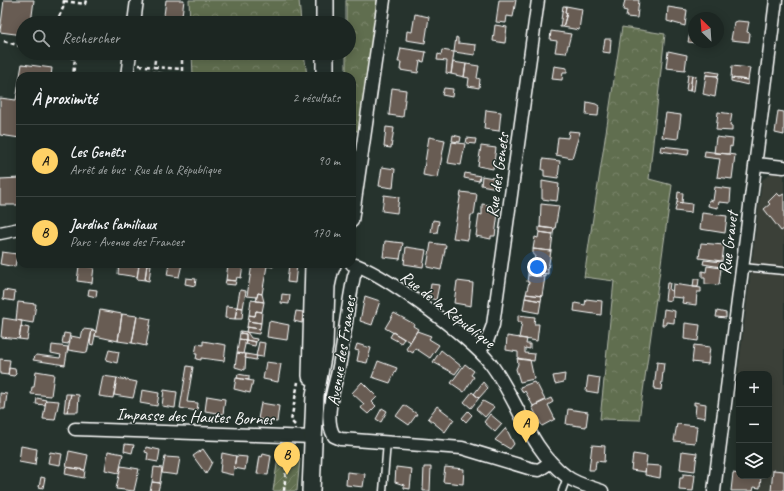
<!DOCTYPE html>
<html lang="fr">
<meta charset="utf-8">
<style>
:root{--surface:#1c2622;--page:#252e2a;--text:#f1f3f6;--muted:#a0a5a5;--line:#3a4340;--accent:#ffd166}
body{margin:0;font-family:Caveat,sans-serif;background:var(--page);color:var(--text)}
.controls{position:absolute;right:12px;bottom:12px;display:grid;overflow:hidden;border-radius:8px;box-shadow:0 2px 10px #0003}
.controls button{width:36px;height:36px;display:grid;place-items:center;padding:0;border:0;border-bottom:1px solid var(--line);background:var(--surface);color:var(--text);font:20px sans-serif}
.compass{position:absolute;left:688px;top:12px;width:36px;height:36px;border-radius:50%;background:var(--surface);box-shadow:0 2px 10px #0003;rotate:335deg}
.you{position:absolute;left:537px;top:267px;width:14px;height:14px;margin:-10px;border:3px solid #fff;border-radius:50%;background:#1a73e8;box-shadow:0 0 0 6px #1a73e833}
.badge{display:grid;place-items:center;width:26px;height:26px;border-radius:50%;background:var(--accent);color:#111;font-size:13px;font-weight:700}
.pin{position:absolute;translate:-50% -33px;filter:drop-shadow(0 1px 2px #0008)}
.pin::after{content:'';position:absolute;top:21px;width:14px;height:12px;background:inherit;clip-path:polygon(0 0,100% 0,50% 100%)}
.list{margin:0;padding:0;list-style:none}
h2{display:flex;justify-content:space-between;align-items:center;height:52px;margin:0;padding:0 16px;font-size:17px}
h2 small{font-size:13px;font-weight:400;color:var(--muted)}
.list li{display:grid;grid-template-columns:26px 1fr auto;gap:12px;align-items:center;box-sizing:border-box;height:72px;padding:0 16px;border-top:1px solid var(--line)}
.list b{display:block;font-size:15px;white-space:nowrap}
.list p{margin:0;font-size:13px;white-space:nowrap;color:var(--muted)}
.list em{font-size:13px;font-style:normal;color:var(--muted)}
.icon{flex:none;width:22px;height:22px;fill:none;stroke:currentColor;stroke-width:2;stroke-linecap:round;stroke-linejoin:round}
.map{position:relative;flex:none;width:784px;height:491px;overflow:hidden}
.search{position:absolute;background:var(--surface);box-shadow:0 2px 10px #0003;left:16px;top:16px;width:340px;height:44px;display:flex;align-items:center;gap:10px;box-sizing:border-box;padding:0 14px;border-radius:22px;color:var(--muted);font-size:15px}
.panel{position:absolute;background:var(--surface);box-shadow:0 2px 10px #0003;left:16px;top:72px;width:340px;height:196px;border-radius:12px}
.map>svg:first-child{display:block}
.built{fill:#3a3f38}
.forest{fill:url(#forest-crowns);stroke:#b0b6a8}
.garden{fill:url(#garden-furrows);stroke:#b0b6a8}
.building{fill:#675c52;stroke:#fff}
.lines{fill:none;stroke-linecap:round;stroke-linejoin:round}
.lane-casing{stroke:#fff;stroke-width:9}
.street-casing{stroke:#fff;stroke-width:15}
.secondary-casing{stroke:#fff;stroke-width:20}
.path{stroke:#fff;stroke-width:2.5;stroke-dasharray:4 3;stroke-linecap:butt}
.lane{stroke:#26332d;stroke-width:6}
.street{stroke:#26332d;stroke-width:12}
.secondary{stroke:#26332d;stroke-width:17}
.labels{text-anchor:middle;stroke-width:3;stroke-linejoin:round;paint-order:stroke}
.street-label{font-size:17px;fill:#fff;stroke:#26332d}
</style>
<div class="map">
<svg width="784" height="491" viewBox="0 0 784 491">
<defs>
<pattern id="forest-crowns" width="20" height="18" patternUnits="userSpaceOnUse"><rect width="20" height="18" fill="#616e50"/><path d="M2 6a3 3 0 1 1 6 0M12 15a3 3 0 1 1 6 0" fill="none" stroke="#79846a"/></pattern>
<pattern id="garden-furrows" width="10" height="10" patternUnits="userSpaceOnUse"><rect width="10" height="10" fill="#616e50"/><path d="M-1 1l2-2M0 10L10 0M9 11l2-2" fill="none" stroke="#79846a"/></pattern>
</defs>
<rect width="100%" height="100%" fill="#26332d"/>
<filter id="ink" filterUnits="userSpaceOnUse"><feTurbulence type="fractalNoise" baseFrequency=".025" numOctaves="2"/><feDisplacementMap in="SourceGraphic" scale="8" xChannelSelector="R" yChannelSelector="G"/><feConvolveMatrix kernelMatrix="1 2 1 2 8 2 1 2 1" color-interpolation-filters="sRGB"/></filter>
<g filter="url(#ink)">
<path class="built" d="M 772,173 L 784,175 L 784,491 L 760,491 L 762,476 L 769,476 L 769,420 L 772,393 L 769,391 L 769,374 L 739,374 L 739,381 L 737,381 L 762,180 Z"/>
<path class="forest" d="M 189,0 L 299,0 L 301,23 L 190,23 Z
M 346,0 L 379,0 L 362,133 L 352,129 L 352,76 L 346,76 L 346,53 L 349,53 L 349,23 L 346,23 Z
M 622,27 L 665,34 L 649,179 L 672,185 L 639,420 L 600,419 L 614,281 L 584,277 Z
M 192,53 L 304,53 L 307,76 L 193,76 Z"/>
<path class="garden" d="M 280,444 L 288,444 L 287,457 L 300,458 L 297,491 L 273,491 Z"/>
<path class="building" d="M 4,0 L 34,0 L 31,23 L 23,23 L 23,35 L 0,32 Z
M 166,0 L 184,0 L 181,23 L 163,23 Z
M 499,0 L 516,0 L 513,17 L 507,16 L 506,23 L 496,22 Z
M 625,0 L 639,0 L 637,18 L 626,17 L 627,11 L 623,10 Z
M 563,6 L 566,6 L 565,13 L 567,13 L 563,27 L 560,27 Z
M 566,6 L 582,9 L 579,30 L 563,27 L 567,13 L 565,13 Z
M 668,7 L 687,10 L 685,26 L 667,21 Z
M 415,14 L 429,17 L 425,43 L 406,40 L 407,31 L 412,32 Z
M 738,21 L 749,22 L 747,32 L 750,33 L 749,42 L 731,40 L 734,22 Z
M 495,25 L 507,27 L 505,43 L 493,41 Z
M 551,31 L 571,34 L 566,53 L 555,52 L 557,41 L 550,40 Z
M 690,33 L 694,34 L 694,42 L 696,43 L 688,42 Z
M 456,37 L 458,38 L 458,43 L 476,45 L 475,55 L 454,52 Z
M 605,39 L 611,39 L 610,53 L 603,52 Z
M 401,48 L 426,52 L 424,62 L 420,61 L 418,73 L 400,70 L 401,62 L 398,62 Z
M 442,50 L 454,52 L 451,74 L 446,73 L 447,61 L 437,60 L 438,54 L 441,55 Z
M 668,51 L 687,55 L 685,70 L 666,68 Z
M 453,62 L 466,64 L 464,77 L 451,74 Z
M 22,64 L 52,68 L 51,76 L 20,76 L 20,138 L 0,135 L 0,98 L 16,100 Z
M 466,64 L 479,66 L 477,78 L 480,79 L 479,88 L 468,86 L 469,78 L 464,77 Z
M 554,66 L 567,68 L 567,72 L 563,72 L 562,80 L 552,79 Z
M 732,66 L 750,68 L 748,80 L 731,78 Z
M 148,71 L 167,74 L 167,76 L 148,76 Z
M 707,71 L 719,73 L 718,76 L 706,75 Z
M 688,75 L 692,75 L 690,91 L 686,90 Z
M 692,75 L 696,76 L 694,91 L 690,91 Z
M 706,75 L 718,76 L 715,97 L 703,94 Z
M 731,78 L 748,80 L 748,85 L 731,81 Z
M 392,88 L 406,90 L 403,117 L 389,115 Z
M 444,88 L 453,89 L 452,97 L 442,95 Z
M 587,102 L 596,104 L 599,106 L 598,116 L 586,115 Z
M 486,110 L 501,112 L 499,131 L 484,129 Z
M 778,111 L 784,112 L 784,135 L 775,133 Z
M 718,112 L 732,114 L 730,125 L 732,125 L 732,131 L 716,130 Z
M 666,113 L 681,115 L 678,139 L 662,137 Z
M 386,127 L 394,128 L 391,148 L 384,147 Z
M 569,131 L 580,132 L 572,158 L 556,155 L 558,137 L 568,138 Z
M 453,135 L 461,137 L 460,142 L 452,141 Z
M 429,137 L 445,140 L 438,178 L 423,175 Z
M 716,137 L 733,139 L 732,147 L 730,146 L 729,154 L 714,153 Z
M 467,138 L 476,139 L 475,144 L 466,143 Z
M 452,142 L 465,144 L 461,165 L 448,163 Z
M 481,146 L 496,148 L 493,169 L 478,166 Z
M 661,146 L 689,149 L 688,155 L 660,151 Z
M 705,151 L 735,155 L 732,179 L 717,177 L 720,159 L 704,157 Z
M 543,159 L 560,161 L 558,178 L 544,176 L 544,170 L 542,170 Z
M 382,167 L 395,169 L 393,188 L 379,186 Z
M 465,173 L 480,176 L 479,181 L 464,178 Z
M 482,176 L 499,179 L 497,188 L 481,185 Z
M 20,178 L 20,205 L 0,205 L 0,179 Z
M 542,181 L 559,184 L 557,201 L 542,199 Z
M 715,187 L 731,189 L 730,203 L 719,202 L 718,208 L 708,206 L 709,200 L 713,201 Z
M 461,192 L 477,194 L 474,215 L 471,215 L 468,240 L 453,238 Z
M 678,192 L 683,193 L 682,203 L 677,202 Z
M 777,193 L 780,196 L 784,194 L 784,229 L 781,231 L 764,209 L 770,204 L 768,202 Z
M 384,195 L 399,197 L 397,213 L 382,211 Z
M 677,202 L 692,204 L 691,213 L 675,211 Z
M 482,204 L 496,206 L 495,212 L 498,213 L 495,236 L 491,236 L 491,239 L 476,236 L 479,214 L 482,215 Z
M 541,204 L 559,206 L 555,229 L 540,227 Z
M 702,213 L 727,216 L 725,233 L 700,229 Z
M 433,220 L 439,221 L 437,233 L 431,232 Z
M 539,227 L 554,229 L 553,234 L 539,232 Z
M 539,232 L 553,234 L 551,251 L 533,249 L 535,237 L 538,238 Z
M 385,241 L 403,243 L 400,259 L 383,257 Z
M 431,243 L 446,245 L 441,270 L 427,267 Z
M 701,243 L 724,245 L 722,261 L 699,258 Z
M 406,247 L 426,250 L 423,267 L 404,264 Z
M 533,249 L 551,251 L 548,269 L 533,267 L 535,255 L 533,255 Z
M 2,252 L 17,254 L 15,267 L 0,264 Z
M 704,260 L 722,262 L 721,267 L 703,264 Z
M 119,264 L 139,266 L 137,277 L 118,274 Z
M 139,264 L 147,264 L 145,280 L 137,279 Z
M 147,264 L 151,265 L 149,281 L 145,280 Z
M 169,264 L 182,264 L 179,277 L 167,275 Z
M 228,264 L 243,265 L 241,278 L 237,277 L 236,281 L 226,280 Z
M 252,264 L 274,264 L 273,267 L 267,266 L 262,294 L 258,293 L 257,297 L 247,296 Z
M 289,264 L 297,264 L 295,283 L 287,282 Z
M 79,266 L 94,267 L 92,283 L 77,281 Z
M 707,266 L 721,268 L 719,285 L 705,284 L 705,278 L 702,278 L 702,271 L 706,272 Z
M 533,267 L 548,269 L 548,274 L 532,271 Z
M 528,271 L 545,273 L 545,277 L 528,275 Z
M 528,275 L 545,277 L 542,296 L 526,294 L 529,282 L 527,282 Z
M 186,278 L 196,279 L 195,286 L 185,284 Z
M 694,279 L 699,279 L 698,287 L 693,287 Z
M 226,280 L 236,281 L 235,285 L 225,284 Z
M 457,281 L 473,283 L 471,306 L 454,303 Z
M 667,283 L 670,283 L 669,290 L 672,291 L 671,301 L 665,300 Z
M 431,284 L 439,285 L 436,300 L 429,298 Z
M 673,284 L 701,288 L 701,292 L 697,292 L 696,305 L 682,303 L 683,298 L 672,297 Z
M 89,289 L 97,290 L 96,297 L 88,295 Z
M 4,290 L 15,292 L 14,301 L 3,299 Z
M 240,290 L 246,291 L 243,308 L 237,307 Z
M 258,293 L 262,294 L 264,302 L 256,301 Z
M 282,294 L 290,295 L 289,304 L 281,303 Z
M 526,294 L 542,296 L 541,301 L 525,298 Z
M 365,296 L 380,301 L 372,325 L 360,321 Z
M 525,298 L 541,301 L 539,313 L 523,310 Z
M 586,299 L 602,301 L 601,315 L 574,311 L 575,303 L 585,305 Z
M 251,300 L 264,302 L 262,312 L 256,311 L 255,316 L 249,315 Z
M 18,302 L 36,304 L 33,323 L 16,320 Z
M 226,306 L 237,307 L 235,319 L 225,318 Z
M 237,307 L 243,308 L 242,319 L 235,319 Z
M 664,309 L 675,311 L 674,323 L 666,322 L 666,325 L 662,325 Z
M 100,310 L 122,314 L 118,341 L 95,336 Z
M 256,311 L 262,312 L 261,323 L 248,321 L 249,315 L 255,316 Z
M 296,311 L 303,312 L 302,323 L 294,321 Z
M 717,311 L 726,313 L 726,318 L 716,317 Z
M 394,313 L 414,324 L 413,326 L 418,329 L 410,342 L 385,328 Z
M 122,314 L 137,316 L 132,343 L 118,341 Z
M 518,315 L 535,317 L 534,324 L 539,324 L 537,341 L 519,338 L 522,322 L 518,322 Z
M 137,316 L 151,319 L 146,346 L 132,343 Z
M 3,318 L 22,321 L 19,339 L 1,337 Z
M 248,321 L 261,323 L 260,329 L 247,327 Z
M 269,321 L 289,325 L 287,340 L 267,337 Z
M 685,323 L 700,325 L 698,341 L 684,339 Z
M 21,326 L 29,328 L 27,340 L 19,339 Z
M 247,327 L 260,329 L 259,334 L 246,332 Z
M 83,329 L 92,330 L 87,353 L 68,350 L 71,336 L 81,338 Z
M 92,330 L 96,331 L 93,345 L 90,344 Z
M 240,331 L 247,332 L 251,338 L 257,339 L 256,342 L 246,340 L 246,334 L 240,333 Z
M 417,331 L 431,336 L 429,339 L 439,345 L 430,358 L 415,348 L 413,353 L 406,349 Z
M 393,332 L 404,339 L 401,343 L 390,337 Z
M 64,333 L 70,334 L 68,344 L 62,343 Z
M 240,333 L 246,334 L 246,340 L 239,339 Z
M 507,336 L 527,339 L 526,344 L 530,344 L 530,349 L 525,348 L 525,353 L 535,354 L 534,361 L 518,359 L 518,352 L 506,350 Z
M 239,339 L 246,340 L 243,354 L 237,353 Z
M 246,340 L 256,342 L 255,346 L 245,344 Z
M 203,341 L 226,345 L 224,361 L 201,358 L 201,360 L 196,359 L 197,354 L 195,354 L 197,344 L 203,345 Z
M 259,342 L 265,343 L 263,357 L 256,356 Z
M 357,344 L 371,348 L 367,363 L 357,361 L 359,351 L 355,350 Z
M 52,345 L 68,347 L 65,365 L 33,360 L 36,355 L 60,358 L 61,355 L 51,353 Z
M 694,345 L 710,347 L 708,364 L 692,362 Z
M 109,350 L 119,352 L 117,363 L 106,360 Z
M 441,350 L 461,366 L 455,374 L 433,362 Z
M 237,353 L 246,354 L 245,370 L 235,367 Z
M 246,354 L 257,356 L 256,360 L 245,358 Z
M 517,358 L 530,360 L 534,379 L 520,382 L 516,369 L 518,364 Z
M 0,359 L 10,360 L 8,375 L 0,374 Z
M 378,361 L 397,368 L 390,383 L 372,377 Z
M 266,362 L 281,364 L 278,382 L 263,379 Z
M 657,362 L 664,363 L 661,390 L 654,389 Z
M 465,364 L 474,371 L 471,375 L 474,377 L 464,392 L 451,383 Z
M 187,366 L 193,367 L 187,402 L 198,403 L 197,411 L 180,408 Z
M 9,368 L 15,369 L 16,374 L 14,376 L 8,375 Z
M 36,371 L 54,374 L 51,396 L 31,394 L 32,387 L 34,387 Z
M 238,374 L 249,376 L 249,380 L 237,378 Z
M 565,374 L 564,382 L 555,384 L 553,376 Z
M 103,376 L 117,378 L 113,398 L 99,396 Z
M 588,376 L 600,378 L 598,393 L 586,391 Z
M 117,378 L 137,382 L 133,398 L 114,395 Z
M 236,378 L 253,381 L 250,393 L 234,389 Z
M 362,382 L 377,397 L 372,402 L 376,406 L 368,414 L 361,408 L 364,404 L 352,393 Z
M 483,382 L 488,388 L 479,398 L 474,394 Z
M 534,382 L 536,385 L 537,384 L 545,400 L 533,406 L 525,391 L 523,393 L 520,387 Z
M 142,390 L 159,393 L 157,406 L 140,403 Z
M 164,390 L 177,392 L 175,408 L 162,406 Z
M 472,392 L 479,398 L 471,408 L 464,402 Z
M 0,393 L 7,394 L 5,409 L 0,409 Z
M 66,394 L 71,394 L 67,412 L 64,412 Z
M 71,394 L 79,395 L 78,412 L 67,412 Z
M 207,396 L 225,399 L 223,414 L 205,411 Z
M 37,398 L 46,400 L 45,405 L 36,404 Z
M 551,398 L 553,402 L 548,405 L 555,419 L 542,426 L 532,407 Z
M 46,400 L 59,401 L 55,420 L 43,419 Z
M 483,401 L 494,407 L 485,417 L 476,409 Z
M 694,402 L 706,404 L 705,418 L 695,416 L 696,405 L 694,405 Z
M 261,403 L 279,406 L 277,422 L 258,419 Z
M 404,405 L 417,414 L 409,425 L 396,416 Z
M 437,406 L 454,419 L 445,432 L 428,418 Z
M 382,408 L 387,411 L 381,422 L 376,419 Z
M 568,409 L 588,412 L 586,427 L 566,424 Z
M 468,411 L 472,415 L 466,422 L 462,418 Z
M 490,414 L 502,424 L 495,432 L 484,422 Z
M 677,424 L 697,426 L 695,443 L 674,441 Z
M 506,428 L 514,444 L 510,449 L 495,440 Z
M 125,444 L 134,445 L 132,453 L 124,451 Z
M 592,445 L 605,446 L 604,462 L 596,461 L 595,470 L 589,470 Z
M 21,446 L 37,449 L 35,465 L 19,462 Z
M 146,447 L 160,450 L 158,462 L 147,460 L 148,453 L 145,452 Z
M 203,449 L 212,462 L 206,474 L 193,456 Z
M 69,451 L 88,455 L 85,470 L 66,467 Z
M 108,451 L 123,454 L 119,473 L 105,470 Z
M 682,451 L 697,453 L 695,471 L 680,469 Z
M 50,452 L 62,454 L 60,465 L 48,463 Z
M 222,453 L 236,456 L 233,475 L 220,472 Z
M 263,454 L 271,456 L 268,475 L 257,474 L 260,456 L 262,457 Z
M 633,454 L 647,456 L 645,472 L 631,470 Z
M 236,456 L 247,457 L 245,470 L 234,468 Z
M 165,457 L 180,458 L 177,475 L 162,473 Z
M 646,465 L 661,466 L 660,478 L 645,475 Z
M 121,466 L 139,469 L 134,491 L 116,489 Z
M 66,467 L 85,470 L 84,478 L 65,474 Z
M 154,467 L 162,468 L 160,483 L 152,482 Z
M 396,467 L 412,469 L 410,489 L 404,488 L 404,485 L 395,482 Z
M 424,467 L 431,467 L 430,491 L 423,491 Z
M 445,467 L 464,469 L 463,484 L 443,482 Z
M 773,470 L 784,471 L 784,491 L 771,491 Z
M 347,472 L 365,474 L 363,487 L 346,485 Z
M 733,473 L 739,474 L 739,476 L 761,476 L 760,488 L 754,487 L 753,491 L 731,491 Z
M 683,474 L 695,475 L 693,491 L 679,490 L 680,478 L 683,478 Z
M 41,477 L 45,478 L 43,488 L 39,487 Z
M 152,482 L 160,483 L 158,491 L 150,491 Z"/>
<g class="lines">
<defs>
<path id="lane" d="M 743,267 L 784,271
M 383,491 L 387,442
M 562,491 L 567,477"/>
<path id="street" d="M 134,23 L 137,0
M 127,76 L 130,53
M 756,164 L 784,167
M 352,221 L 384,0
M 0,233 L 20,229
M 352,264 C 381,271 471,338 490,363 C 518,399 528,447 566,476 C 576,484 590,487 602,491
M 358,266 L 354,276 C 348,304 345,333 340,361 C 337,383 322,415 334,436 L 341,439 L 462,448 L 532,469 L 539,470 L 551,462
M 479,351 L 487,341 L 493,325 L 538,0
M 75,429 L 313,437
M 714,491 L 776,0"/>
<path id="secondary" d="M 325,23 L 325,0
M 325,76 L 325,53
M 311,376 L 314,264
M 311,491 L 315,395 L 324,346 L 326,286 L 329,272 L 332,265"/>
</defs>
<use href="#lane" class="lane-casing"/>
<use href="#street" class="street-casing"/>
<use href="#secondary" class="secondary-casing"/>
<path class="path" d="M 64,1 L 85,4 L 86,0
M 56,23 L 63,8 L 64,0
M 4,41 L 23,47
M 43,53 L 75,58 L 73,76
M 156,53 L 154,67 L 182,69
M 182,53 L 182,76
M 139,65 L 154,67
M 295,425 L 291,421 L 298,382
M 284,491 L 288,447"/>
<use href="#lane" class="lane"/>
<use href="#street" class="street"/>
<use href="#secondary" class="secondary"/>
</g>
</g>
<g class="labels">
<g class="street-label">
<text transform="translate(497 175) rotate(-82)" y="6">Rue des Genets</text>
<text transform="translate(728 243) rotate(-83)" y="6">Rue Gravet</text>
<text transform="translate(448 309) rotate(38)" y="6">Rue de la République</text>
<text transform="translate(341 351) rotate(-81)" y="6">Avenue des Frances</text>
<text transform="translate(195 416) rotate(2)" y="6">Impasse des Hautes Bornes</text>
</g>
</g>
</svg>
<div class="controls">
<button>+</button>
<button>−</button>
<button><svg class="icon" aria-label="layers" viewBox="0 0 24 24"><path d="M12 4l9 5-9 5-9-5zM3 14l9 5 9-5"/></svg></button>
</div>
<svg class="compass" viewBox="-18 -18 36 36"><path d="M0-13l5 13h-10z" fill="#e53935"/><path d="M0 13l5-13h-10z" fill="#a0a5a5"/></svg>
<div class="you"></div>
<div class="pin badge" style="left:526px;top:443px">A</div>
<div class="pin badge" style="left:287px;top:475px">B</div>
<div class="search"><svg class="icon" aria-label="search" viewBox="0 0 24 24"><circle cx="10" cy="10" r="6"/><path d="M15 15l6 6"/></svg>Rechercher</div>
<section class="panel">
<h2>À proximité<small>2 résultats</small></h2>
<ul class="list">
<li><span class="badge">A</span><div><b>Les Genêts</b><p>Arrêt de bus · Rue de la République</p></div><em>90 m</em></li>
<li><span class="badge">B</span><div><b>Jardins familiaux</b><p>Parc · Avenue des Frances</p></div><em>170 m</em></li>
</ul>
</section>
</div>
